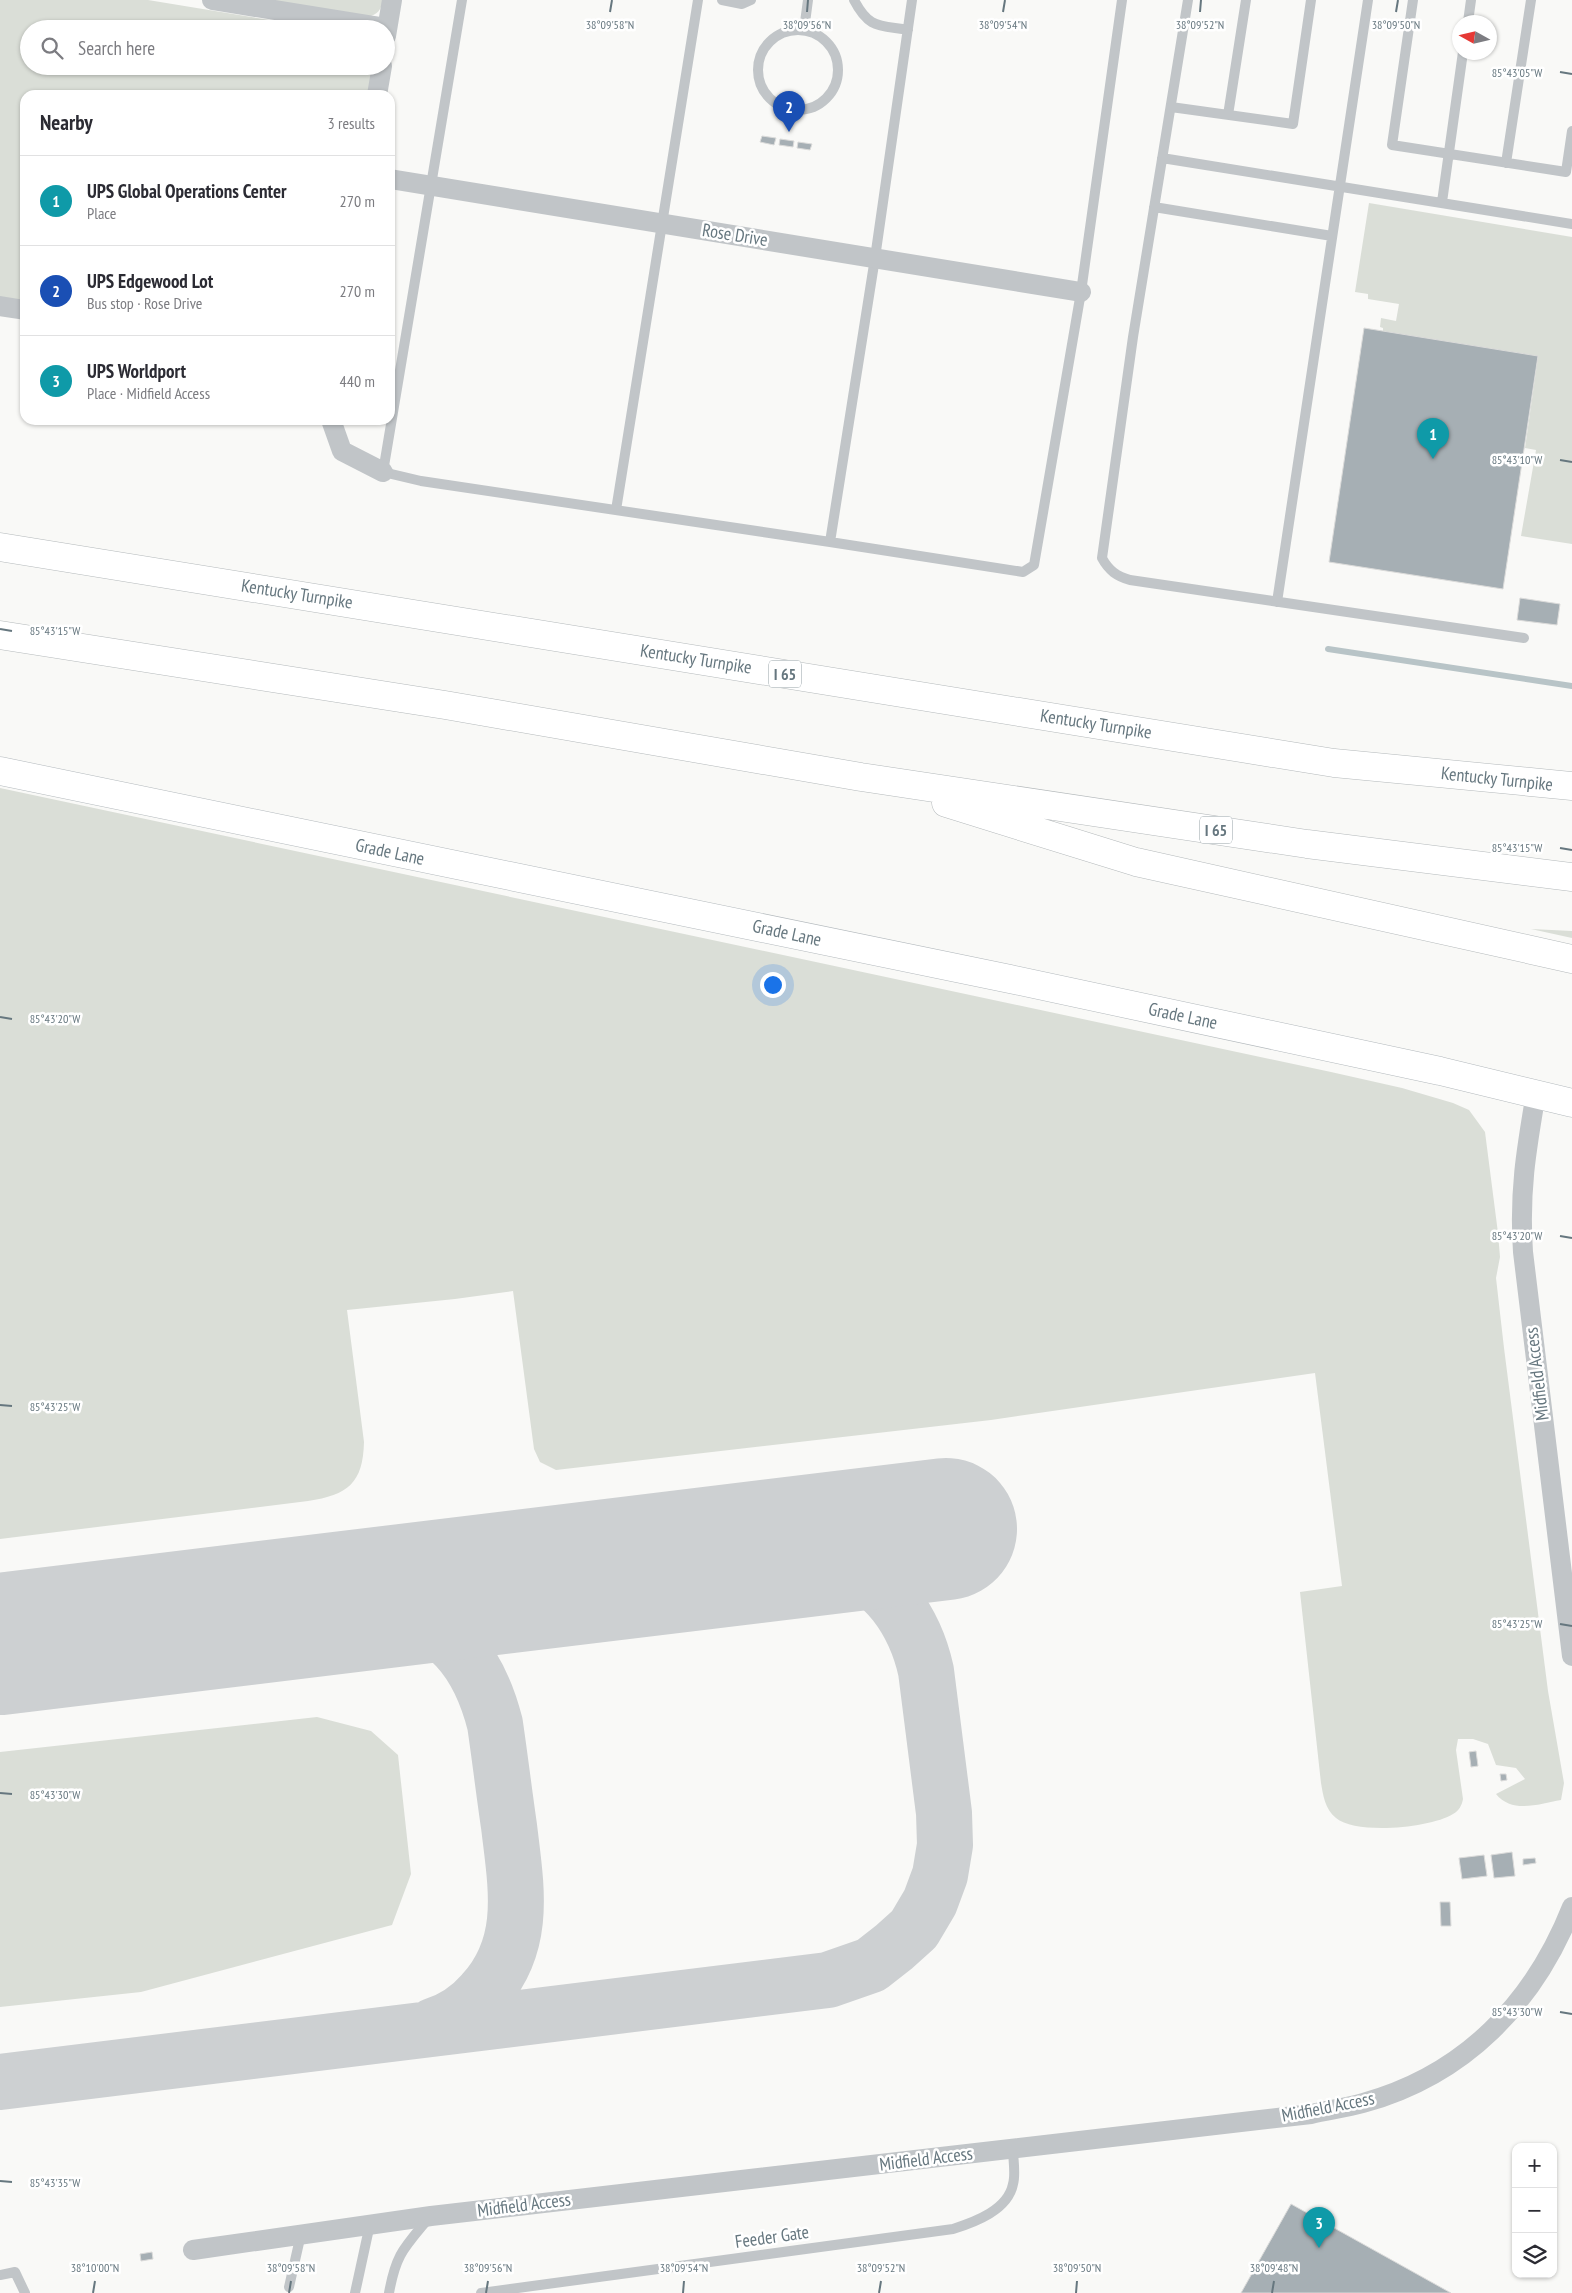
<!DOCTYPE html>
<meta charset="utf-8">
<style>
:root{--surface:#fff;--page:#f2f2f3;--text:#2b2b33;--muted:#7c7c81;--line:#e1e1e2;--accent:#7c3aed}
body{margin:0;font-family:"PT Sans Narrow",sans-serif;background:var(--page);color:var(--text)}
.controls{position:absolute;right:15px;bottom:15px;display:grid;overflow:hidden;border-radius:10px;box-shadow:0 1px 4px #0004}
.controls button{width:45px;height:45px;display:grid;place-items:center;padding:0;border:0;border-bottom:1px solid var(--line);background:var(--surface);color:var(--text);font:25px sans-serif}
.compass{position:absolute;left:1452px;top:15px;width:45px;height:45px;border-radius:50%;background:var(--surface);box-shadow:0 1px 4px #0004;rotate:278deg}
.you{position:absolute;left:772px;top:984px;width:18px;height:18px;margin:-12px;border:4px solid #fff;border-radius:50%;background:#1a73e8;box-shadow:0 0 0 8px #1a73e833}
.badge{display:grid;place-items:center;width:32px;height:32px;border-radius:50%;background:var(--accent);color:#fff;font-size:16px;font-weight:700}
.pin{position:absolute;translate:-50% -41px;filter:drop-shadow(0 1px 2px #0008)}
.pin::after{content:'';position:absolute;top:26px;width:18px;height:15px;background:inherit;clip-path:polygon(0 0,100% 0,50% 100%)}
.list{margin:0;padding:0;list-style:none}
h2{display:flex;justify-content:space-between;align-items:center;height:65px;margin:0;padding:0 20px;font-size:21px}
h2 small{font-size:16px;font-weight:400;color:var(--muted)}
.list li{display:grid;grid-template-columns:32px 1fr auto;gap:15px;align-items:center;box-sizing:border-box;height:90px;padding:0 20px;border-top:1px solid var(--line)}
.list b{display:block;font-size:19px;white-space:nowrap}
.list p{margin:0;font-size:16px;white-space:nowrap;color:var(--muted)}
.list em{font-size:16px;font-style:normal;color:var(--muted)}
.icon{flex:none;width:28px;height:28px;fill:none;stroke:currentColor;stroke-width:2;stroke-linecap:round;stroke-linejoin:round}
.map{position:relative;flex:none;width:1572px;height:2293px;overflow:hidden}
.search{position:absolute;background:var(--surface);box-shadow:0 1px 4px #0004;left:20px;top:20px;width:375px;height:55px;display:flex;align-items:center;gap:12px;box-sizing:border-box;padding:0 18px;border-radius:28px;color:var(--muted);font-size:19px}
.panel{position:absolute;background:var(--surface);box-shadow:0 1px 4px #0004;left:20px;top:90px;width:375px;height:335px;border-radius:15px}
.map>svg:first-child{display:block}
.green{fill:#daded7}
.lines{fill:none;stroke-linecap:round;stroke-linejoin:round}
.stream{stroke:#b8c4c7;stroke-width:6}
.taxiway{stroke:#cdd0d2;stroke-width:56}
.runway{stroke:#cdd0d2;stroke-width:142}
.building{fill:#a6afb4;stroke:#dbdbda}
.secondary-casing{stroke:#b3b9bd;stroke-width:29}
.highway-casing{stroke:#b4b9bb;stroke-width:29}
.lane{stroke:#c1c5c8;stroke-width:10}
.street{stroke:#c1c5c8;stroke-width:20}
.secondary{stroke:#fff;stroke-width:28}
.highway{stroke:#fff;stroke-width:28}
.ticks{fill:none;stroke:#66777f;stroke-width:2}
.labels{text-anchor:middle;stroke-width:5;stroke-linejoin:round;paint-order:stroke}
.shield{fill:#fff;stroke:#94a0a5;stroke-width:1}
.shield-label{font-size:16px;font-weight:bold;fill:#66777f}
.street-label{font-size:18px;fill:#66777f;stroke:#fff}
.ticks-label{font-size:12px;text-anchor:middle;fill:#66777f;stroke:#fff;stroke-width:5;stroke-linejoin:round;paint-order:stroke}
</style>
<div class="map">
<svg width="1572" height="2293" viewBox="0 0 1572 2293">
<rect width="100%" height="100%" fill="#f9f9f7"/>
<path class="green" d="M 0,0 L 148,0 L 324,29 L 29,29 L 29,66 L 373,66 L 369,95 L 25,95 L 25,304 L 0,300 Z
M 250,0 L 383,0 C 381,10 378,14 368,17 Z
M 1369,203 L 1572,237 L 1572,544 L 1521,536 L 1536,450 L 1525,448 L 1538,357 L 1383,332 L 1383,328 L 1380,327 L 1381,318 L 1396,321 L 1399,304 L 1368,299 L 1368,294 L 1355,292 Z
M 0,788 L 1331,1072 L 1402,1088 L 1453,1103 L 1469,1110 L 1485,1132 L 1498,1233 L 1500,1257 L 1496,1278 L 1504,1348 L 1548,1691 L 1564,1783 L 1561,1800 C 1539,1804 1512,1814 1496,1794 L 1525,1779 L 1516,1768 L 1496,1765 L 1488,1744 L 1473,1739 L 1458,1739 L 1456,1750 L 1463,1799 C 1462,1805 1459,1811 1453,1814 C 1431,1828 1356,1835 1336,1818 C 1325,1809 1323,1795 1321,1783 L 1300,1592 L 1342,1586 L 1315,1373 L 991,1420 L 556,1470 L 540,1462 L 534,1449 L 513,1291 L 455,1299 L 347,1310 L 364,1442 C 363,1483 348,1495 308,1501 L 0,1539 Z
M 1531,929 L 1572,931 L 1572,938 Z
M 317,1717 L 371,1731 L 398,1755 L 411,1874 L 392,1925 L 141,1992 L 0,2007 L 0,1752 Z"/>
<g class="lines">
<path class="stream" d="M 1328,649 L 1572,686"/>
<path class="taxiway" d="M 327,1604 C 345,1605 364,1604 381,1607 C 447,1621 479,1661 495,1724 C 500,1758 504,1792 509,1826 C 516,1886 528,1944 483,1993 C 470,2008 452,2020 433,2026
M 0,2082 L 828,1980 L 871,1965 L 894,1947 L 914,1929 L 930,1902 L 940,1875 L 945,1845 L 944,1813 L 926,1671 C 915,1621 885,1578 835,1559 C 817,1552 794,1552 775,1549"/>
<path class="runway" d="M 0,1644 L 946,1529"/>
</g>
<path class="building" d="M 762,136 L 776,138 L 774,145 L 760,142 Z
M 780,139 L 794,141 L 793,147 L 779,145 Z
M 798,142 L 812,144 L 810,150 L 797,148 Z
M 1364,328 L 1538,356 L 1503,589 L 1329,562 Z
M 1520,598 L 1560,604 L 1557,625 L 1517,620 Z
M 1476,1751 L 1478,1766 L 1471,1767 L 1469,1752 Z
M 1500,1774 L 1506,1774 L 1507,1780 L 1501,1781 Z
M 1512,1852 L 1515,1876 L 1494,1878 L 1491,1855 Z
M 1484,1855 L 1487,1876 L 1462,1879 L 1459,1858 Z
M 1535,1858 L 1536,1863 L 1523,1865 L 1523,1859 Z
M 1440,1902 L 1450,1902 L 1451,1926 L 1441,1926 Z
M 1291,2204 L 1451,2293 L 1241,2293 Z
M 152,2252 L 153,2259 L 141,2261 L 140,2254 Z"/>
<g class="lines">
<defs>
<path id="secondary" d="M 0,771 L 1010,979 L 1440,1071 L 1572,1103"/>
<path id="highway" d="M 0,547 L 1334,763 L 1572,786
M 0,635 L 445,705 L 861,777 L 1307,844 L 1572,877
M 946,803 L 1136,862 L 1572,959"/>
</defs>
<use href="#secondary" class="secondary-casing"/>
<use href="#highway" class="highway-casing"/>
<path class="lane" d="M 462,0 L 383,472 L 421,481 L 830,542
M 722,0 L 742,4 L 751,0
M 854,0 C 869,29 879,25 908,30
M 912,0 L 875,258 L 830,542 L 1023,572 L 1034,565 L 1081,292 L 1122,0
M 1188,0 L 1133,337 L 1102,558 C 1109,571 1117,576 1130,580 L 1524,638
M 1413,0 L 1392,145 L 1566,172 L 1572,131
M 1468,22 L 1471,0
M 804,30 L 808,0
M758 70a40 40 0 1 1 80 0a40 40 0 1 1-80 0Z
M 1171,107 L 1293,124 L 1311,0
M 1228,115 L 1246,0
M 1162,158 L 1572,224
M 1506,163 L 1531,0
M 1442,202 L 1463,52
M 1154,207 L 1332,236
M 616,510 L 698,0
M 1277,602 L 1368,0
M 0,2275 L 15,2272 L 25,2293
M 289,2287 L 301,2234
M 355,2293 L 370,2224
M 389,2293 C 396,2254 404,2248 428,2219
M 481,2293 L 953,2229 C 975,2222 1008,2210 1013,2184 C 1016,2174 1013,2160 1013,2149"/>
<path class="street" d="M 212,0 L 387,28
M 386,36 L 392,0
M 377,95 L 382,66
M 390,179 L 1081,292
M 0,306 L 25,310
M 331,420 L 342,451 L 383,472
M 1536,1093 C 1526,1151 1519,1193 1523,1252 L 1572,1656
M 193,2250 L 431,2216 L 1311,2114 C 1328,2110 1346,2108 1363,2103 C 1465,2075 1534,2003 1572,1907"/>
<use href="#secondary" class="secondary"/>
<use href="#highway" class="highway"/>
</g>
<path class="ticks" d="M 610,12 L 612,0M 807,12 L 808,0M 1003,12 L 1005,0M 1200,12 L 1201,0M 1396,12 L 1398,0M 1560,72 L 1572,74M 1560,460 L 1572,462M 0,629 L 12,631M 1560,848 L 1572,850M 0,1017 L 12,1019M 1560,1236 L 1572,1238M 0,1405 L 12,1406M 1560,1624 L 1572,1626M 0,1793 L 12,1794M 1560,2012 L 1572,2014M 0,2181 L 12,2182M 93,2293 L 95,2281M 289,2293 L 291,2281M 486,2293 L 488,2281M 683,2293 L 684,2281M 879,2293 L 881,2281M 1076,2293 L 1077,2281M 1272,2293 L 1274,2281"/>
<g class="labels">
<g class="shield">
<rect x="769" y="660.5" width="32" height="27" rx="4"/>
<rect x="1200" y="816.5" width="32" height="27" rx="4"/>
</g>
<g class="shield-label">
<text x="785" y="680">I 65</text>
<text x="1216" y="836">I 65</text>
</g>
<g class="street-label">
<text transform="translate(735 235) rotate(9)" y="6">Rose Drive</text>
<text transform="translate(297 594) rotate(9)" y="6">Kentucky Turnpike</text>
<text transform="translate(696 659) rotate(9)" y="6">Kentucky Turnpike</text>
<text transform="translate(1096 724) rotate(9)" y="6">Kentucky Turnpike</text>
<text transform="translate(1497 779) rotate(6)" y="6">Kentucky Turnpike</text>
<text transform="translate(390 852) rotate(12)" y="6">Grade Lane</text>
<text transform="translate(787 933) rotate(12)" y="6">Grade Lane</text>
<text transform="translate(1183 1016) rotate(12)" y="6">Grade Lane</text>
<text transform="translate(1537 1374) rotate(-97)" y="6">Midfield Access</text>
<text transform="translate(1328 2107) rotate(-11)" y="6">Midfield Access</text>
<text transform="translate(926 2159) rotate(-7)" y="6">Midfield Access</text>
<text transform="translate(524 2205) rotate(-7)" y="6">Midfield Access</text>
<text transform="translate(772 2237) rotate(-8)" y="6">Feeder Gate</text>
</g>
</g>
<g class="ticks-label">
<text x="610" y="29">38°09'58"N</text>
<text x="807" y="29">38°09'56"N</text>
<text x="1003" y="29">38°09'54"N</text>
<text x="1200" y="29">38°09'52"N</text>
<text x="1396" y="29">38°09'50"N</text>
<text x="1517" y="77">85°43'05"W</text>
<text x="1517" y="464">85°43'10"W</text>
<text x="55" y="635">85°43'15"W</text>
<text x="1517" y="852">85°43'15"W</text>
<text x="55" y="1023">85°43'20"W</text>
<text x="1517" y="1240">85°43'20"W</text>
<text x="55" y="1411">85°43'25"W</text>
<text x="1517" y="1628">85°43'25"W</text>
<text x="55" y="1799">85°43'30"W</text>
<text x="1517" y="2016">85°43'30"W</text>
<text x="55" y="2187">85°43'35"W</text>
<text x="95" y="2272">38°10'00"N</text>
<text x="291" y="2272">38°09'58"N</text>
<text x="488" y="2272">38°09'56"N</text>
<text x="684" y="2272">38°09'54"N</text>
<text x="881" y="2272">38°09'52"N</text>
<text x="1077" y="2272">38°09'50"N</text>
<text x="1274" y="2272">38°09'48"N</text>
</g>
</svg>
<div class="controls">
<button>+</button>
<button>−</button>
<button><svg class="icon" aria-label="layers" viewBox="0 0 24 24"><path d="M12 4l9 5-9 5-9-5zM3 14l9 5 9-5"/></svg></button>
</div>
<svg class="compass" viewBox="-18 -18 36 36"><path d="M0-13l5 13h-10z" fill="#e53935"/><path d="M0 13l5-13h-10z" fill="#7c7c81"/></svg>
<div class="you"></div>
<div class="pin badge" style="left:1433px;top:459px;background:#0f9aa8">1</div>
<div class="pin badge" style="left:789px;top:132px;background:#1a4fb4">2</div>
<div class="pin badge" style="left:1319px;top:2248px;background:#0f9aa8">3</div>
<div class="search"><svg class="icon" aria-label="search" viewBox="0 0 24 24"><circle cx="10" cy="10" r="6"/><path d="M15 15l6 6"/></svg>Search here</div>
<section class="panel">
<h2>Nearby<small>3 results</small></h2>
<ul class="list">
<li><span class="badge" style="background:#0f9aa8">1</span><div><b>UPS Global Operations Center</b><p>Place</p></div><em>270 m</em></li>
<li><span class="badge" style="background:#1a4fb4">2</span><div><b>UPS Edgewood Lot</b><p>Bus stop · Rose Drive</p></div><em>270 m</em></li>
<li><span class="badge" style="background:#0f9aa8">3</span><div><b>UPS Worldport</b><p>Place · Midfield Access</p></div><em>440 m</em></li>
</ul>
</section>
</div>
